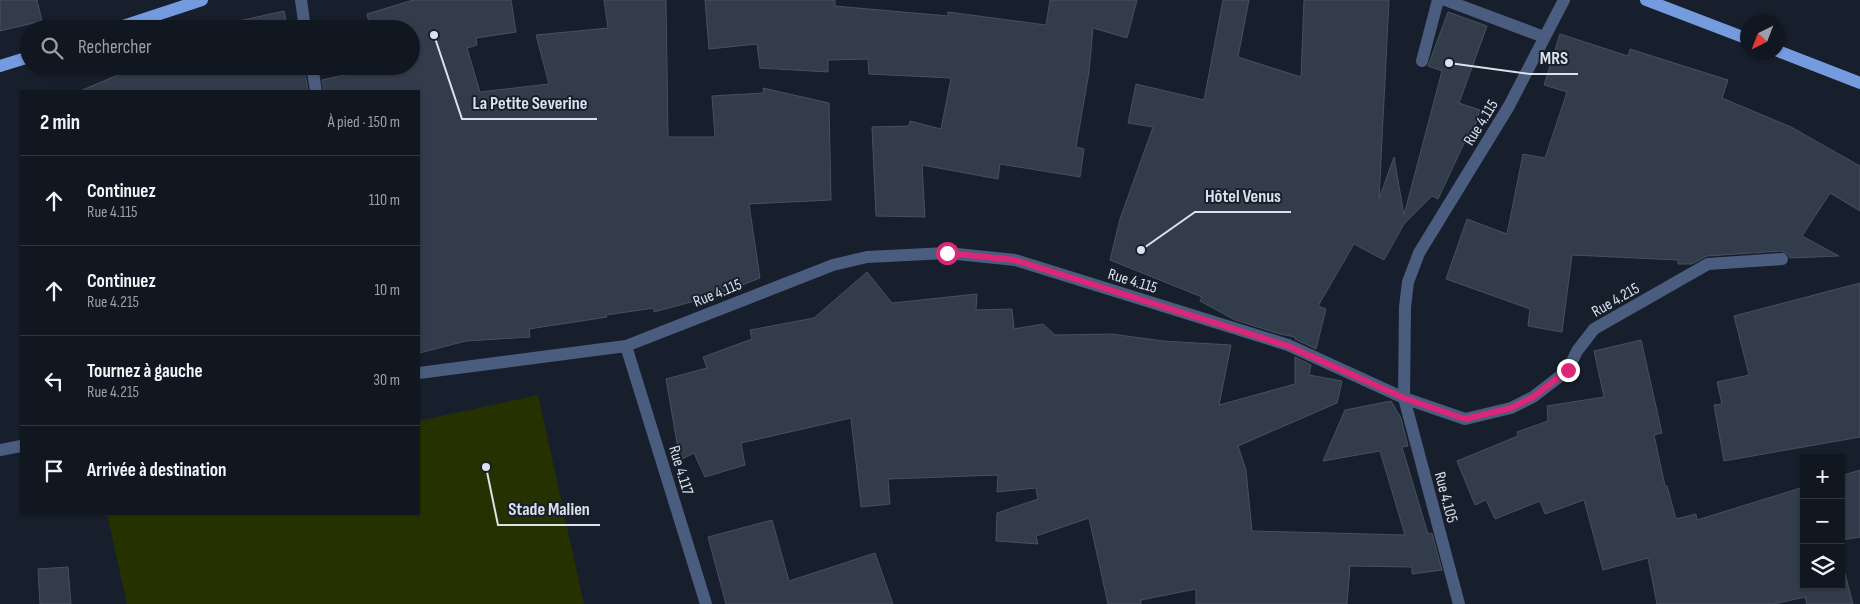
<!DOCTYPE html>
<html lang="fr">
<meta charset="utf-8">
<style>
:root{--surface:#111721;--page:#1a202a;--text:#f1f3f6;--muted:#9c9fa5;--line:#30363f}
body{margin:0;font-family:"Sofia Sans Condensed",sans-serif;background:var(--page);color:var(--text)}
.controls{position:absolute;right:15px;bottom:15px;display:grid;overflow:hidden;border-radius:0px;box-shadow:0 1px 4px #0004}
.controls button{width:45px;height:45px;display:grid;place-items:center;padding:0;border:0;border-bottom:1px solid var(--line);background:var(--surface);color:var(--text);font:25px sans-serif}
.compass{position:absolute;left:1740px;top:15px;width:45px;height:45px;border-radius:50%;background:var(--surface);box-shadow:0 1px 4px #0004;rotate:222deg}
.stop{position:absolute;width:15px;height:15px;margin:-11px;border:4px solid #db2777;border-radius:50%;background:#fff}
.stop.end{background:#db2777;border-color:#fff;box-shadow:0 1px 5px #0008}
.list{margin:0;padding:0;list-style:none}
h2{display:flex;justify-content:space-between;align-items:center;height:65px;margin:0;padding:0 20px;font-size:21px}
h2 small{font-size:16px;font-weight:400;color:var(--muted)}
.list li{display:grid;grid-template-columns:32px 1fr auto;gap:15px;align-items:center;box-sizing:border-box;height:90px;padding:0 20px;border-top:1px solid var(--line)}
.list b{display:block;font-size:19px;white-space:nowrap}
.list p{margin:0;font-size:16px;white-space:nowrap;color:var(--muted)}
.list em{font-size:16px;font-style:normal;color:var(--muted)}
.icon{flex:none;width:28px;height:28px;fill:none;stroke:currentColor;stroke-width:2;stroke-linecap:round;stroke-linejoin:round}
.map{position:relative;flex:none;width:1860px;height:604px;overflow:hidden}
.search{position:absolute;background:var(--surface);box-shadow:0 1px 4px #0004;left:20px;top:20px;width:400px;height:55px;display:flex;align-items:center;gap:12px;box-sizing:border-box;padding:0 18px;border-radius:28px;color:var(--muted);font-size:19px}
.panel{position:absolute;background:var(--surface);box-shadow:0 1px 4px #0004;left:20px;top:90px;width:400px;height:425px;border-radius:0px}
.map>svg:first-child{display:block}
.pitch{fill:#253200}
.building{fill:#333c4b;stroke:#47505f}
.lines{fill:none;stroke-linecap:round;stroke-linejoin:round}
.minor{stroke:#4b5d7e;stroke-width:12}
.major{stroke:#759bdf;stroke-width:12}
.route{stroke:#db2777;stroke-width:6}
.labels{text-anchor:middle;stroke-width:4;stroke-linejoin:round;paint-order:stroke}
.street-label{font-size:16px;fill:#dce1eb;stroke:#171f2c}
.leader{fill:none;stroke:#dce1eb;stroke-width:2}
.callout-dot{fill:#dce1eb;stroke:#171f2c;stroke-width:2}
.callout-label{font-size:18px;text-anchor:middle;font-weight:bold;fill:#dce1eb;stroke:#171f2c;stroke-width:4;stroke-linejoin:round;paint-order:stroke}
</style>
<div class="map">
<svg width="1860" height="604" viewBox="0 0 1860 604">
<rect width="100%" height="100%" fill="#171f2c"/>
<path class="pitch" d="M 538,395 L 584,604 L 127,604 L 107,514 L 419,514 L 419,421 Z"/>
<path class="building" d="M 0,0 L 37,0 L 42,21 L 0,31 Z
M 413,0 L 511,0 L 516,32 L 476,38 L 477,45 L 467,48 L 480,92 L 549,84 L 536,35 L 608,28 L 604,0 L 666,0 L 668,137 L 715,137 L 712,96 L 764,93 L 763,88 L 829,103 L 831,200 L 749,204 L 760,278 L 717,295 L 654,312 L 654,308 L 606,315 L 607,317 L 529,329 L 530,337 L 466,341 L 419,353 L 419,91 L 324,91 L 322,80 L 384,66 L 411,66 L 411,29 L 371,29 L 367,14 Z
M 705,0 L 835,0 L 835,6 L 948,16 L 948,12 L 1046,25 L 1050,0 L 1137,0 L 1127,38 L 1093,28 L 1089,72 L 1076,147 L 1084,149 L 1080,177 L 1000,164 L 998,179 L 922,165 L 925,217 L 876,216 L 872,127 L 909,126 L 910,121 L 941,129 L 951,78 L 869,74 L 868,59 L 828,60 L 828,72 L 760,68 L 757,44 L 709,49 Z
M 1223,0 L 1249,0 L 1238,57 L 1301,77 L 1304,0 L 1389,0 L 1379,199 L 1394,157 L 1404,215 L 1442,71 L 1428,66 L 1448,12 L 1487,26 L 1459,103 L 1480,110 L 1471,138 L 1467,137 L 1438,199 L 1432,196 L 1404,224 L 1384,260 L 1354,244 L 1318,306 L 1326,309 L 1316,349 L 1295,339 L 1295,337 L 1280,334 L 1235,320 L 1200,301 L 1202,297 L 1110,260 L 1120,219 L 1153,127 L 1128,123 L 1136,84 L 1204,100 Z
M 284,11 L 288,29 L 236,29 L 234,22 Z
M 1560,34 L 1628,56 L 1630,49 L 1728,80 L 1722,98 L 1791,127 L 1860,166 L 1860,211 L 1830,193 L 1802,236 L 1839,256 L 1790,258 L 1788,254 L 1781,251 L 1707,256 L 1692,264 L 1678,264 L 1678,260 L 1572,255 L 1562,332 L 1528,326 L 1530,309 L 1446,279 L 1467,219 L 1507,234 L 1523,154 L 1545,158 L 1567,92 L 1544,85 Z
M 139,66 L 178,66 L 180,71 L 198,66 L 304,66 L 308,91 L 80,91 Z
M 867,272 L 892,303 L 977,294 L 976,310 L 1012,309 L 1014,329 L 1043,324 L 1055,335 L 1112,334 L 1163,341 L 1231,345 L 1219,405 L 1295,384 L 1295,357 L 1311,365 L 1309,375 L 1342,381 L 1337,403 L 1238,446 L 1246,470 L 1252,531 L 1405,535 L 1380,451 L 1323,461 L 1345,410 L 1391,401 L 1401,418 L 1408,446 L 1402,447 L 1428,534 L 1432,533 L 1442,570 L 1412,574 L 1412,567 L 1350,566 L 1347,604 L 1196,604 L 1196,589 L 1141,600 L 1141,604 L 1108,604 L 1089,518 L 1036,536 L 1038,544 L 996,541 L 997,513 L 1038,499 L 1036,488 L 997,492 L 998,475 L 888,479 L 890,504 L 861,507 L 851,418 L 741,443 L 745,465 L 705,477 L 694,453 L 680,460 L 666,379 L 707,368 L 703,357 L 752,339 L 750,330 L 814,318 Z
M 1860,283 L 1860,437 L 1724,461 L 1714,405 L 1722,404 L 1717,382 L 1749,375 L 1734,316 Z
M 1641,340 L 1662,433 L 1654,435 L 1665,486 L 1667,486 L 1676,519 L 1696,514 L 1697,520 L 1804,487 L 1804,585 L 1841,585 L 1841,559 L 1853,604 L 1807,604 L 1805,597 L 1774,604 L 1657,604 L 1648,558 L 1603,570 L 1584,500 L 1545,514 L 1540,501 L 1495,519 L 1486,500 L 1475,505 L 1457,461 L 1518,436 L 1517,432 L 1548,421 L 1547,406 L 1604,397 L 1594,351 Z
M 1860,470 L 1860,537 L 1841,540 L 1841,476 Z
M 772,520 L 789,581 L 875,553 L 893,604 L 726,604 L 708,537 Z
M 68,567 L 71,604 L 40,604 L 38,569 Z"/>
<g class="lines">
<path class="minor" d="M 301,0 L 305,29
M 1445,0 L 1544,37
M 1422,61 L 1438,0
M 312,66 L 316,91
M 626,346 L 706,604
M 419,373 L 626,346 L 833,265 L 867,257 L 947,253 L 1015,260 L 1288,345 L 1404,398 L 1405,307 L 1408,282 L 1419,253 L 1509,106 L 1564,0
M 1404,398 L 1465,419 L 1511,408 L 1533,397 L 1568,370 L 1577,351 L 1594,329 L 1708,264 L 1782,259
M 1404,398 L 1459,604
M 0,450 L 21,446"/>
<path class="major" d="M 1646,0 L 1748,39
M 114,29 L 202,0
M 1778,51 L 1860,83
M 0,66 L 29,57"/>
</g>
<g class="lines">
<path class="route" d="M 947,253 L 1015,260 L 1288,346 L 1404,398 L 1465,419 L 1511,408 L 1533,397 L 1568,370"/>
</g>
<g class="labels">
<g class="street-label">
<text transform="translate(1480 122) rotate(-58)" y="6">Rue 4.115</text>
<text transform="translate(1133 280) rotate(17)" y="6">Rue 4.115</text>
<text transform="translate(717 292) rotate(-22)" y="6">Rue 4.115</text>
<text transform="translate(1615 299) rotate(-30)" y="6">Rue 4.215</text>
<text transform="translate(682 470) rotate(73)" y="6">Rue 4.117</text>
<text transform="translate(1447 497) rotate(75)" y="6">Rue 4.105</text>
</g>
</g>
<path class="leader" d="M1449 63L1530 74H1578M434 35L462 119H597M1141 250L1195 212H1291M486 467L498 525H600"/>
<g class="callout-dot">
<circle cx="1449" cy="63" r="5"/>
<circle cx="434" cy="35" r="5"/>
<circle cx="1141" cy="250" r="5"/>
<circle cx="486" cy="467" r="5"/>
</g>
<g class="callout-label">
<text x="1554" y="64">MRS</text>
<text x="530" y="109">La Petite Severine</text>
<text x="1243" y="202">Hôtel Venus</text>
<text x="549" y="515">Stade Malien</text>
</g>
</svg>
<div class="controls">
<button>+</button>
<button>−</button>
<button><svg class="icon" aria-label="layers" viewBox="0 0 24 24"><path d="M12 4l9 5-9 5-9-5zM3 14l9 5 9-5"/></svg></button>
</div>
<svg class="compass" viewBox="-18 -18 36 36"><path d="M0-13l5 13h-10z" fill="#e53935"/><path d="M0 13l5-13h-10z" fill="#9c9fa5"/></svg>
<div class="stop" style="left:947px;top:253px"></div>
<div class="stop end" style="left:1568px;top:370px"></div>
<div class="search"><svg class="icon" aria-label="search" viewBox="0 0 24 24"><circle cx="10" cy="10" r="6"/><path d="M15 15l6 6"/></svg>Rechercher</div>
<section class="panel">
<h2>2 min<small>À pied · 150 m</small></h2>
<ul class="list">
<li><svg class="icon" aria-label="ahead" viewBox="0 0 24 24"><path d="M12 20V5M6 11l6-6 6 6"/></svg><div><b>Continuez</b><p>Rue 4.115</p></div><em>110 m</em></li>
<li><svg class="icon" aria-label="ahead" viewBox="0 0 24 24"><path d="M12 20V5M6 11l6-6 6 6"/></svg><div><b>Continuez</b><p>Rue 4.215</p></div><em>10 m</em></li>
<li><svg class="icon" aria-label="left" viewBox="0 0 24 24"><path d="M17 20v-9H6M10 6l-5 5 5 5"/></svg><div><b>Tournez à gauche</b><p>Rue 4.215</p></div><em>30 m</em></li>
<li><svg class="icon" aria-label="arrive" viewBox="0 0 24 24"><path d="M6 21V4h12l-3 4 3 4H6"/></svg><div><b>Arrivée à destination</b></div></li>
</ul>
</section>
</div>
